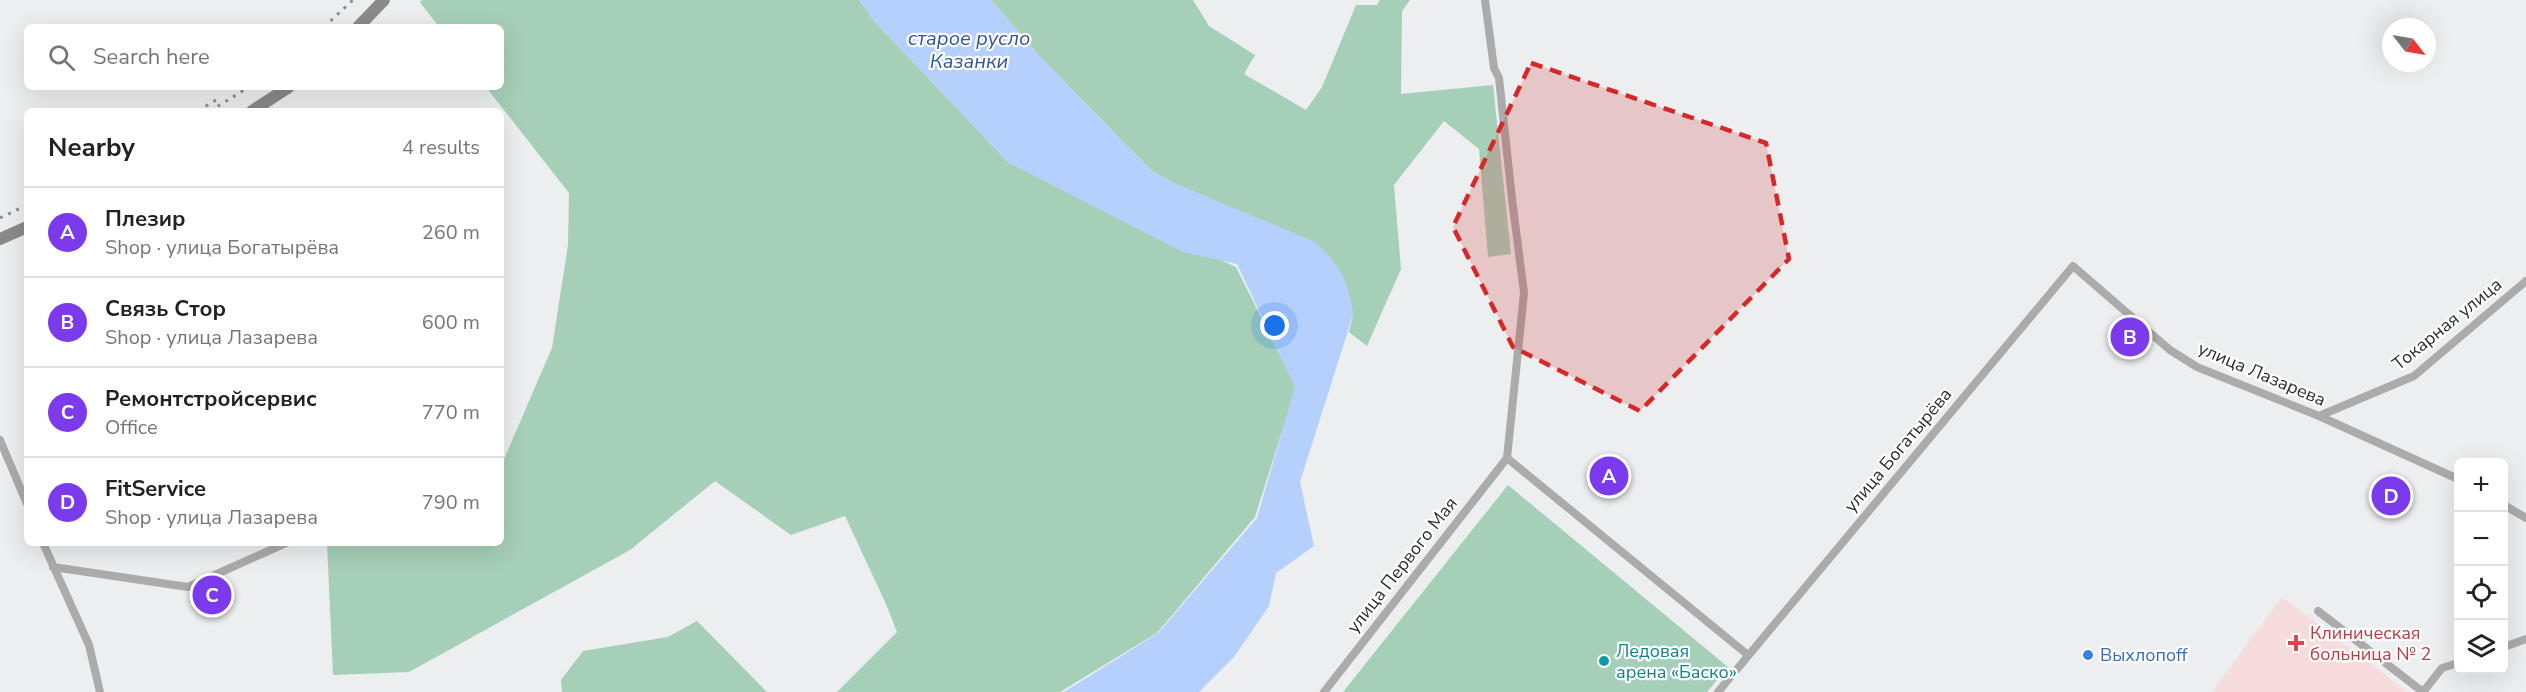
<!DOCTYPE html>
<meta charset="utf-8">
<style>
:root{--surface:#fff;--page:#f2f2f2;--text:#222;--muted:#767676;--line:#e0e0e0;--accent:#7c3aed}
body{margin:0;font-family:"Nunito Sans",sans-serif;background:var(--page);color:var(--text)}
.controls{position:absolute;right:18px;bottom:18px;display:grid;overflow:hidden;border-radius:9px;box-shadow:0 6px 24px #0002}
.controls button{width:54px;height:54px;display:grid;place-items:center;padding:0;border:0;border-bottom:2px solid var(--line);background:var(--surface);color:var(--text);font:30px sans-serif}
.compass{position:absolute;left:2382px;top:18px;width:54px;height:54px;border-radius:50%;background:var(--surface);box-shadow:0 6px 24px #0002;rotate:121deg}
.you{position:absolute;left:1275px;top:326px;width:21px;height:21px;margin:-15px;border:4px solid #fff;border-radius:50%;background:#1a73e8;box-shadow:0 0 0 9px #1a73e833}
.badge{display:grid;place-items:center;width:39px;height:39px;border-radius:50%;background:var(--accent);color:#fff;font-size:20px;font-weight:700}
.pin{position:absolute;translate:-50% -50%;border:3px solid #fff;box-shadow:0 2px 6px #0006}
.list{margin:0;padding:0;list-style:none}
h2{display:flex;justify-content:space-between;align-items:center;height:78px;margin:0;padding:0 24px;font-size:26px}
h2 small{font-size:20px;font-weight:400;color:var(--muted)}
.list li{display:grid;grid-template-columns:39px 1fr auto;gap:18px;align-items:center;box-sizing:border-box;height:90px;padding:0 24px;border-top:2px solid var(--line)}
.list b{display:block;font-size:22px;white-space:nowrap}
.list p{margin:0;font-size:20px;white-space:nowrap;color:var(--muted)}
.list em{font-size:20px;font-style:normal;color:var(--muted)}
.icon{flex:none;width:33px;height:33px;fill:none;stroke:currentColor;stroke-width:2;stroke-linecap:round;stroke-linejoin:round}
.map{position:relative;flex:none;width:2526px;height:692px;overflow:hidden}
.search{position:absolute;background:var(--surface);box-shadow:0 6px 24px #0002;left:24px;top:24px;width:480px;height:66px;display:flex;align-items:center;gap:15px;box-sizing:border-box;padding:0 21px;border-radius:9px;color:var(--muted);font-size:22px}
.panel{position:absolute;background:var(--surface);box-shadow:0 6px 24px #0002;left:24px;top:108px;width:480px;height:438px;border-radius:9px}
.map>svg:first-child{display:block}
.medical{fill:#f7dcde}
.green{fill:#a6cfb8}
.water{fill:#b5d0fd}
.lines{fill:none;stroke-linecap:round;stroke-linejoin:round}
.street{stroke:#aaabaa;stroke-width:8}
.secondary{stroke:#8a8a89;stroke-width:12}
.rail{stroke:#8e8f91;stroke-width:3;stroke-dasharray:3 6;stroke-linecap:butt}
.marked{fill:#d62828;fill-opacity:0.2;stroke:#d62828;stroke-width:4.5;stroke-dasharray:12 8;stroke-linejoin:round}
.health-dot{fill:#e0444e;stroke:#fff;stroke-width:2}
.shop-dot{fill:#3f7fe0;stroke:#fff;stroke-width:2}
.culture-dot{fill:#0f9aa8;stroke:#fff;stroke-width:2}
.labels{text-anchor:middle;stroke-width:4.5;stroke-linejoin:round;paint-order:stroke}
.street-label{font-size:18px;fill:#2b2c2d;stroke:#fff}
.health-label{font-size:18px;fill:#be3a42;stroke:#fff;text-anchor:start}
.culture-label{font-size:18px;fill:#0d838f;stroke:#fff;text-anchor:start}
.shop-label{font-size:18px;fill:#366cbe;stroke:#fff;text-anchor:start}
.water-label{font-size:20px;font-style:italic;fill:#305698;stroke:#fff}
</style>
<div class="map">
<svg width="2526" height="692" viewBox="0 0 2526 692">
<rect width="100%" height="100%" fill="#eceef0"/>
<path class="medical" d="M 2282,597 L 2408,692 L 2216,692 L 2213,690 Z"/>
<path class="green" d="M 422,0 L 859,0 L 875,22 L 1009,163 L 1236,267 L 1296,387 L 1255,517 L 1157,633 L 1060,692 L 837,692 L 897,632 L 886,604 L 845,516 L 791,535 L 715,481 L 630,550 L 409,672 L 333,675 L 327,543 L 501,543 L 501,466 L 552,348 L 568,245 L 569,193 L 486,87 L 501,87 L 501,27 L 439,27 L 420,2 Z
M 991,0 L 1193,0 L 1209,26 L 1255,55 L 1244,74 L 1306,110 L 1322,87 L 1356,5 L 1377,5 L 1380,0 L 1410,0 L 1402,11 L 1401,94 L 1493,85 L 1511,254 L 1488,257 L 1479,149 L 1444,121 L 1394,185 L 1401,269 L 1367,346 L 1349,332 L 1353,315 L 1172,182 L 1152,171 L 1041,58 Z
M 1508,485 L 1728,667 L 1707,692 L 1343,692 Z
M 697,621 L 767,692 L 562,692 L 561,680 L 583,651 L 668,637 Z"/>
<path class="water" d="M 859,0 L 991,0 L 1041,58 L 1152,171 L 1172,182 L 1315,242 C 1339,263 1350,284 1353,315 L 1300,482 L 1314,546 L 1276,573 L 1269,606 L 1234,657 L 1199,692 L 1064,692 L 1158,633 L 1257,518 L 1295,387 L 1237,264 L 1183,252 L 1009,163 L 875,22 Z"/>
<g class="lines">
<path class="street" d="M 1485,0 L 1494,68 L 1499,78 L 1512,199 L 1524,293 L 1507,458
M 2319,416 L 2414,376 L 2526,281
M 0,440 L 27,504
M 1507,458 L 1748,655
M 2504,505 L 2526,518
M 43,543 L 89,645 L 100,692
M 53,567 L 188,587 L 286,543
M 2318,611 L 2423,692
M 2504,647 L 2526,639
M 1324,692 L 1507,458
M 1718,692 L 2073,266 L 2170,350 L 2197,367 L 2319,416 L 2458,479
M 2423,692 L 2442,668 L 2458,663"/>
<path class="secondary" d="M 358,27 L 384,0
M 252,111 L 289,87
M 0,239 L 27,227"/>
<path class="rail" d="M 324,27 L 353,0
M 198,111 L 216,100
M 210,111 L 249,87
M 0,218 L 27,205"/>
</g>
<path class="marked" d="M 1531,63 L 1766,143 L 1789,259 L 1640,411 L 1513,347 L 1453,227 Z"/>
<path class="health-dot" d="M2293 634h6v6h6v6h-6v6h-6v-6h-6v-6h6z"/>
<circle class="shop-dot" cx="2088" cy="655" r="6"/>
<circle class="culture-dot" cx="1604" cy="661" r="6"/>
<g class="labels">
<g class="street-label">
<text transform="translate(2447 324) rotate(-39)" y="6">Токарная улица</text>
<text transform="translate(2262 374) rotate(23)" y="6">улица Лазарева</text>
<text transform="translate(1898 450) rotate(-50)" y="6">улица Богатырёва</text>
<text transform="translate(1402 565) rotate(-52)" y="6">улица Первого Мая</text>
</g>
<g class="health-label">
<text x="2310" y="639">Клиническая<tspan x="2310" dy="21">больница № 2</tspan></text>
</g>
<g class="culture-label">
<text x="1616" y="657">Ледовая<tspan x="1616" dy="21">арена «Баско»</tspan></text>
</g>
<g class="shop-label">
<text x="2100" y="661">Выхлопoff</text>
</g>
<g class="water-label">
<text x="969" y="45">старое русло<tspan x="969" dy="23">Казанки</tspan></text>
</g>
</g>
</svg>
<div class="controls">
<button>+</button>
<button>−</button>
<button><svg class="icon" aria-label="locate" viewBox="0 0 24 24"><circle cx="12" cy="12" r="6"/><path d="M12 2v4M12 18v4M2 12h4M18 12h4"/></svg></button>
<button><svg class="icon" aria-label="layers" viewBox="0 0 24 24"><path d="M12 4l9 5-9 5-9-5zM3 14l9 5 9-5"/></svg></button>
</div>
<svg class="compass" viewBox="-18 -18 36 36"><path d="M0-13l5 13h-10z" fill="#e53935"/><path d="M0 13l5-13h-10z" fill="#767676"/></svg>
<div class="you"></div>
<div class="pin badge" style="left:1609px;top:476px">A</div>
<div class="pin badge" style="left:2130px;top:337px">B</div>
<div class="pin badge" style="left:212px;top:595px">C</div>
<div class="pin badge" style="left:2391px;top:496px">D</div>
<div class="search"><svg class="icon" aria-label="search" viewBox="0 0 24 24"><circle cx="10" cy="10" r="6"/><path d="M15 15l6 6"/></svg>Search here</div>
<section class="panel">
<h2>Nearby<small>4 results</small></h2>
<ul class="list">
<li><span class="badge">A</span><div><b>Плезир</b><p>Shop · улица Богатырёва</p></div><em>260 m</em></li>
<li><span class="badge">B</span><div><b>Связь Стор</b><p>Shop · улица Лазарева</p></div><em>600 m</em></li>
<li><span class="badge">C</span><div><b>Ремонтстройсервис</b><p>Office</p></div><em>770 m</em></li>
<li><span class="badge">D</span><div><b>FitService</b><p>Shop · улица Лазарева</p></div><em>790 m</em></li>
</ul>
</section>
</div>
